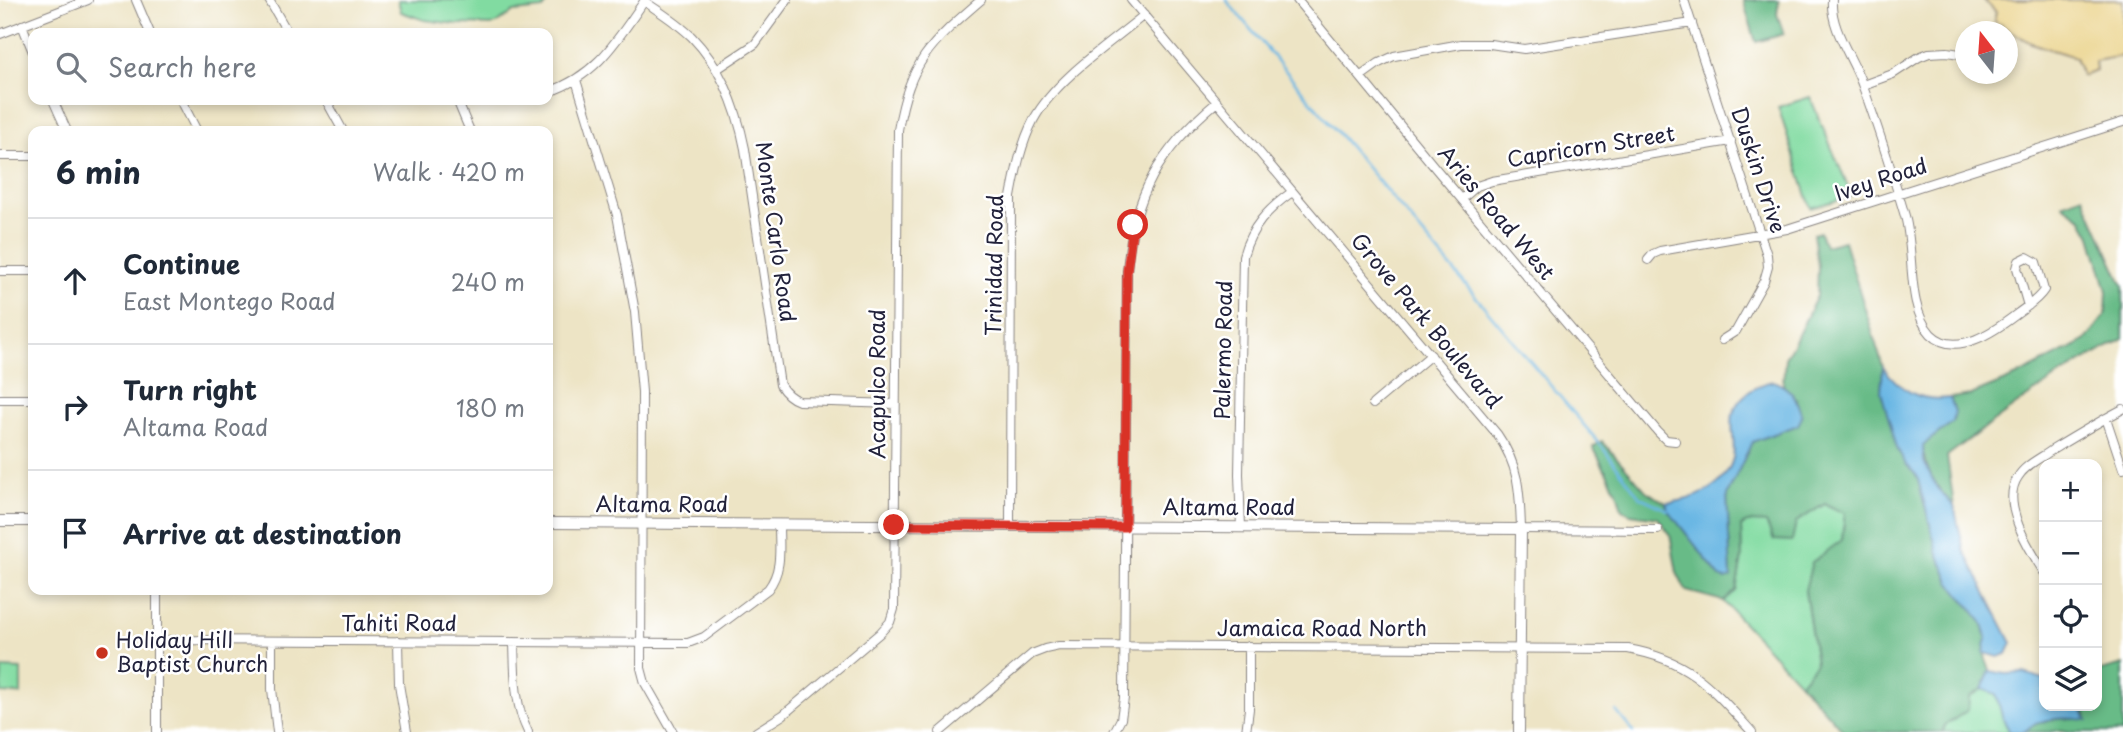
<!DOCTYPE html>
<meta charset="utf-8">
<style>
:root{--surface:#fff;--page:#f6f6f7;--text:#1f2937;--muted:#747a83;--line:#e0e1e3}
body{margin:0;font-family:"Playpen Sans",sans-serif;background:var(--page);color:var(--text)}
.controls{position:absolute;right:21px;bottom:21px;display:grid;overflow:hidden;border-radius:14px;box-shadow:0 4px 10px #0003}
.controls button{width:63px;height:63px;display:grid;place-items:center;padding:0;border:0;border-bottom:2px solid var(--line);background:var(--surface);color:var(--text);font:35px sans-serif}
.compass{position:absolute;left:1955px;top:21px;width:63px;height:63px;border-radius:50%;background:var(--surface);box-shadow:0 4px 10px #0003;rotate:343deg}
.stop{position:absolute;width:21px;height:21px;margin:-16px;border:5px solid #d93025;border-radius:50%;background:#fff}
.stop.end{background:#d93025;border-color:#fff;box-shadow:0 2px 7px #0008}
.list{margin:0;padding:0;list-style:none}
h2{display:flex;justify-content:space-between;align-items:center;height:91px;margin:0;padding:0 28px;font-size:30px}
h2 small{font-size:23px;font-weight:400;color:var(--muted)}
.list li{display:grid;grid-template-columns:46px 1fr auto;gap:21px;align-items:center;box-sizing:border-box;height:126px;padding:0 28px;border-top:2px solid var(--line)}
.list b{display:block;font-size:26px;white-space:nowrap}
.list p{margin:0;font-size:23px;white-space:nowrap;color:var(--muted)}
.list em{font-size:23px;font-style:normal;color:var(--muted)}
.icon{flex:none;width:38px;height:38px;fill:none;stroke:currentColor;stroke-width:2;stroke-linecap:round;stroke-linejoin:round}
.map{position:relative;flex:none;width:2123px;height:732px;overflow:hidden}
.search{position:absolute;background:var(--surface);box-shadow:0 4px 10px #0003;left:28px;top:28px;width:525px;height:77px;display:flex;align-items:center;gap:18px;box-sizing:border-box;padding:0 24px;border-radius:14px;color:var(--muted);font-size:26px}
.panel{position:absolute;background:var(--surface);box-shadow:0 4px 10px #0003;left:28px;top:126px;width:525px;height:469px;border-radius:14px}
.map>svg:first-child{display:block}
.green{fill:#81dba1;stroke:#527e6e;stroke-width:2}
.forest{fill:#68bb87;stroke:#456e61;stroke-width:2}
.sand{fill:#eeda9e;stroke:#887e6c;stroke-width:2}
.water{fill:#6ab7e4;stroke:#466c90;stroke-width:2}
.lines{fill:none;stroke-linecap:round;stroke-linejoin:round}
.stream{stroke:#6ab7e4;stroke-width:2.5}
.minor-casing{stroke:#888380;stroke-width:10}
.tertiary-casing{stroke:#888380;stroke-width:12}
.minor{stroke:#fff;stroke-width:8}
.tertiary{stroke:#fff;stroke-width:10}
.route{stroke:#d93025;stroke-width:9}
.poi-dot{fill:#c8321e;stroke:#fff;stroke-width:2.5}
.labels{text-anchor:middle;stroke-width:5;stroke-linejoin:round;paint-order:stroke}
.street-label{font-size:21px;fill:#22223b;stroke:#fff}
.poi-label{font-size:21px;fill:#22223b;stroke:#fff;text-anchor:start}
</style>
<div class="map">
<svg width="2123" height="732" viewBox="0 0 2123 732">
<rect width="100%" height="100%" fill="#fff"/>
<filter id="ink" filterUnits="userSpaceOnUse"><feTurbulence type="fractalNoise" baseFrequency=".0143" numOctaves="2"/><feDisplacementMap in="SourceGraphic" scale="14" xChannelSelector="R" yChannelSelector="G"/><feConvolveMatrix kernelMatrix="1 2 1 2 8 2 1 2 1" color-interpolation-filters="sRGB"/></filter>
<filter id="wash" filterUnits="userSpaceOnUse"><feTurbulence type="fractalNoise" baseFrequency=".00686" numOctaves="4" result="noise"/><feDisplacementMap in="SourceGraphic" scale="28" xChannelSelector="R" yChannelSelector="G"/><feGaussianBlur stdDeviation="1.57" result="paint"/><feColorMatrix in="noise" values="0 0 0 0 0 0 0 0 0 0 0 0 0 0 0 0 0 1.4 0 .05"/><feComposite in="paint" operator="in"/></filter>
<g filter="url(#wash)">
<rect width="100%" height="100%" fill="#ede4c5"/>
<path class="green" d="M 398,0 L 550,0 L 543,9 L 514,12 L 494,25 L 456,24 L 424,20 L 401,12 Z
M 1810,97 L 1852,196 L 1811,208 L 1778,107 Z
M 1825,504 L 1845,513 L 1842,540 L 1805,590 L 1816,663 L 1800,683 L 1723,601 L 1736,591 L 1742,557 L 1741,526 L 1749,522 L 1796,522 Z
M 2,668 L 21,669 L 21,694 L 1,693 Z
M 1982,689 L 1996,694 L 2003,719 L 2010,732 L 1942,732 L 1946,725 L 1967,710 L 1969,697 Z"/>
<path class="forest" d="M 1743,0 L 1779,0 L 1777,14 L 1784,34 L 1756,42 Z
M 2083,196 L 2123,286 L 2123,339 C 2060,371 2003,414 1947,456 L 1954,506 C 1936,487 1925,472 1923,445 L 1953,422 L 1955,412 L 1950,398 L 1971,395 L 2017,376 L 2085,341 L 2106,314 L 2107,291 L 2091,236 L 2081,218 L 2063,205 L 2064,203 Z
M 1820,232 L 1825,246 L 1844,241 L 1883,367 L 1881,392 L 1905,463 L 1917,476 L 1937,551 L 1950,582 L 1982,622 L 1987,637 L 1984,653 L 1990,671 L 1982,689 L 1969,697 L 1968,710 L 1946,725 L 1942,732 L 1844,732 L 1800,683 L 1816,663 L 1805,590 L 1812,562 L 1842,540 L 1845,513 L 1825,504 L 1796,522 L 1792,541 L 1774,540 L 1766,523 L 1749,522 L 1741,526 L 1742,557 L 1736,591 L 1723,601 L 1686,591 L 1677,573 L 1670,534 L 1658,518 L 1630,514 L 1622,509 L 1617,492 L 1593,447 L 1602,441 L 1646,491 L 1666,503 L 1668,510 L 1720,577 L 1731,577 L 1727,495 L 1752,442 L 1798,425 L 1797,400 L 1783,385 L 1785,358 L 1796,339 L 1817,296 L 1818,266 L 1813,234 Z
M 2123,665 L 2123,732 L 2073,732 L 2061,730 L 2050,732 L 2024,732 C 2039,717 2067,718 2087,719 L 2086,713 L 2079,706 L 2097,706 L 2097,672 Z"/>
<path class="sand" d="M 1983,0 L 2123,0 L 2123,56 L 2095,61 L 2096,71 L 2082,76 L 2075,57 L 2031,43 L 1994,21 L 1996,12 Z"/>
<path class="water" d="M 1883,367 C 1901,391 1919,402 1950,398 L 1955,412 L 1953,422 L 1923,445 L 1924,462 L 1937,488 L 1954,506 L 1964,550 L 2012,643 L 2007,654 L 1999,657 L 1984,653 L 1987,637 L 1982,622 L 1950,582 L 1937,551 L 1917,476 L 1905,463 L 1897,448 L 1881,392 Z
M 1773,381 C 1792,388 1797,399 1802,417 L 1798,425 L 1752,442 L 1727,495 L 1731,577 L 1725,579 L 1720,577 L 1668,510 L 1666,503 C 1694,500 1725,489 1733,458 C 1736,444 1730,428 1733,414 C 1737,397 1757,384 1773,381 Z
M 1990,671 L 2006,674 L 2024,673 L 2044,679 L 2044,706 L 2079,706 L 2088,720 C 2068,717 2039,716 2024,732 L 2010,732 L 2003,719 L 1996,694 L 1982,689 Z"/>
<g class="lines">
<path class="stream" d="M 1226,0 L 1599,443 L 1640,497 L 1668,510
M 1616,711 L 1633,732"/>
</g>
</g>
<g filter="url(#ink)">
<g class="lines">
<defs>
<path id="minor" d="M 136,0 L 150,33
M 269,0 L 288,33
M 1131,0 L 1497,434 C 1519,465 1520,492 1521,529 L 1658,530
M 1297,0 L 1436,169 L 1658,432 L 1666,440 L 1675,441
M 1684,0 L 1767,255 L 1768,267 L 1764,281 L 1736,331 L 1722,340
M 1832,0 C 1830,29 1853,58 1862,84 C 1878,127 1892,172 1905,216 C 1915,251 1906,308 1931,334 C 1956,359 1996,330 2017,314 C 2026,307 2038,300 2044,290 L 2036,262 L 2027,257 L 2019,261 L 2017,268 L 2028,306
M 644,1 C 660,12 678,23 692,37 C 722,68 737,108 745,149 L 780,385 C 785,393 790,398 799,401 L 895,404
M 22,25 L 33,52
M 0,34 L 88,0
M 717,69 L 755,44 L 787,0
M 1361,76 L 1379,63 L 1394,56 L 1461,44 L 1490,44 L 1524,49 L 1692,23
M 576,80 L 617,215 L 635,312 L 642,392 L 641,668 L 645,683 L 673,732
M 1863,85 L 1893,74 L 1919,57 L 1929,53 L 1947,52 L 1966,55
M 548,92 C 597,76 617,40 645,0
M 53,100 L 67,131
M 181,100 L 197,131
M 326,100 L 343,131
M 457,100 L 470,131
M 0,156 L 33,156
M 1462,199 L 1477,186 L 1492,181 L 1731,141
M 1648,260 L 1653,254 L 1660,251 L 1787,229 L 2123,122
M 0,271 L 33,271
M 0,399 L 33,399
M 1373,404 L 1431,355
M 2106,418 L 2123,469
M 1010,526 L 1011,197 C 1016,170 1021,144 1034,119 C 1056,79 1109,44 1144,15
M 1241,528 L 1239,474 L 1243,256 C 1251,227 1268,209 1292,192
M 2044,572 C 2029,549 2000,503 2018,477 C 2025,465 2041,458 2052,450 C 2075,436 2098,422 2123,409
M 157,590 L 157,732
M 157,640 L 688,643 L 704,637 L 768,589 C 783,570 779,548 779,524
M 272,641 L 272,689 L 277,732
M 398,641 L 399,684 L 407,732
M 514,642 C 515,673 514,704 528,732
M 756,732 L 783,715 L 880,633 L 890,622 L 894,609 L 898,130 C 910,61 930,44 981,0
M 940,732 L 1032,654 L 1045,649 L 1059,646 L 1628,649 C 1690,660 1711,687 1752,732
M 1114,732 L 1121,719 L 1124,698 L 1127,271 C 1133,196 1159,150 1217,102
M 1246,732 L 1249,709 L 1249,646"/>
<path id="tertiary" d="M 0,521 L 33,521
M 548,523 L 1521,529 L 1519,732"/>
</defs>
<use href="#minor" class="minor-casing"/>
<use href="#tertiary" class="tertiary-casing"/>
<use href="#minor" class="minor"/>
<use href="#tertiary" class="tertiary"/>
</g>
</g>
<g class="lines" filter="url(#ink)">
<path class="route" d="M 894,525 L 1125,527 L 1127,271 L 1133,225"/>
</g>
<circle class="poi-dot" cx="102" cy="653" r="7"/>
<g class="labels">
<g class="street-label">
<text transform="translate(1591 147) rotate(-9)" y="7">Capricorn Street</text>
<text transform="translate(1758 170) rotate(72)" y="7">Duskin Drive</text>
<text transform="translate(1881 180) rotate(-18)" y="7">Ivey Road</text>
<text transform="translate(1496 213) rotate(50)" y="7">Aries Road West</text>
<text transform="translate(775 232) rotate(82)" y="7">Monte Carlo Road</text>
<text transform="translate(995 265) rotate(-89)" y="7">Trinidad Road</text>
<text transform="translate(1426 321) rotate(50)" y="7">Grove Park Boulevard</text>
<text transform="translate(1224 350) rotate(-89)" y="7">Palermo Road</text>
<text transform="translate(878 384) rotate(-90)" y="7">Acapulco Road</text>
<text x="662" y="512">Altama Road</text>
<text x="1229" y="515">Altama Road</text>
<text x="399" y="631">Tahiti Road</text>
<text x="1322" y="636">Jamaica Road North</text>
</g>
<g class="poi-label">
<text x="116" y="648">Holiday Hill<tspan x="116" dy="24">Baptist Church</tspan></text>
</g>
</g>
</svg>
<div class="controls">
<button>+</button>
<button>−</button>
<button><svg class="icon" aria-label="locate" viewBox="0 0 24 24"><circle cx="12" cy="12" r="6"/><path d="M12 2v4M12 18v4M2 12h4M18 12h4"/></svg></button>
<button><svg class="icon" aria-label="layers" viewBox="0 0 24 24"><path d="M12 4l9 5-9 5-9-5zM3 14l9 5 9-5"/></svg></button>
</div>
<svg class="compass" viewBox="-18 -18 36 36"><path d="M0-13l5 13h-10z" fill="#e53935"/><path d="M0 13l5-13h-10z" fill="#747a83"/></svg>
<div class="stop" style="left:1133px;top:225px"></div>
<div class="stop end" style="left:894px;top:525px"></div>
<div class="search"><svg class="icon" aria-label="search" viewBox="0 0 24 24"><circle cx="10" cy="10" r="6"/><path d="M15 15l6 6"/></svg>Search here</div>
<section class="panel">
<h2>6 min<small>Walk · 420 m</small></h2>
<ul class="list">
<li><svg class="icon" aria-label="ahead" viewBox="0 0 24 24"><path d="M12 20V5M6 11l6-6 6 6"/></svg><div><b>Continue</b><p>East Montego Road</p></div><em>240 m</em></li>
<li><svg class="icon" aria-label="right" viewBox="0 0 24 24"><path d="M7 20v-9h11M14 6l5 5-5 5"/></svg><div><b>Turn right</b><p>Altama Road</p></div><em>180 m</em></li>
<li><svg class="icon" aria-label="arrive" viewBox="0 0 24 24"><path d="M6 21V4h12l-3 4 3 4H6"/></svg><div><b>Arrive at destination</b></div></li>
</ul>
</section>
</div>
